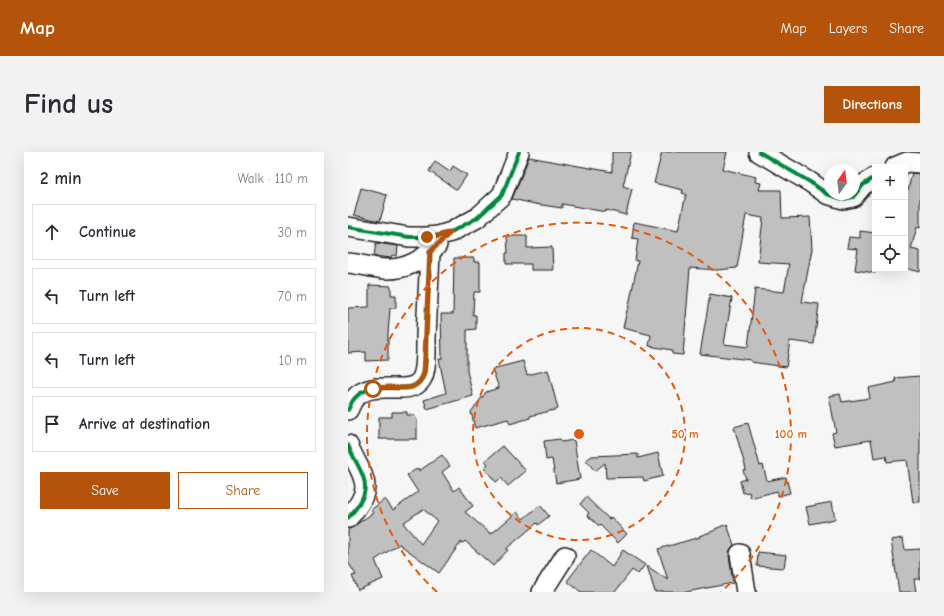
<!DOCTYPE html>
<meta charset="utf-8">
<style>
:root{--surface:#fff;--page:#f2f2f3;--text:#2b2b33;--muted:#7c7c81;--line:#e1e1e2;--accent:#b45309}
body{margin:0;font-family:"Comic Neue",sans-serif;background:var(--page);color:var(--text)}
.controls{position:absolute;right:12px;top:12px;display:grid;overflow:hidden;border-radius:0px;box-shadow:0 4px 16px #0002}
.controls button{width:36px;height:36px;display:grid;place-items:center;padding:0;border:0;border-bottom:1px solid var(--line);background:var(--surface);color:var(--text);font:20px sans-serif}
.compass{position:absolute;left:476px;top:12px;width:36px;height:36px;border-radius:50%;background:var(--surface);box-shadow:0 4px 16px #0002;rotate:14deg}
.stop{position:absolute;width:12px;height:12px;margin:-9px;border:3px solid #b45309;border-radius:50%;background:#fff}
.stop.end{background:#b45309;border-color:#fff;box-shadow:0 1px 4px #0008}
.list{margin:0;padding:0;list-style:none}
h2{display:flex;justify-content:space-between;align-items:center;height:52px;margin:0;padding:0 16px;font-size:17px}
h2 small{font-size:13px;font-weight:400;color:var(--muted)}
.list li{display:grid;grid-template-columns:26px 1fr auto;gap:12px;align-items:center;box-sizing:border-box;height:56px;margin:0 8px 8px;padding:0 8px;border:1px solid var(--line);border-radius:0px}
.list b{display:block;font-size:15px;white-space:nowrap}
.list em{font-size:13px;font-style:normal;color:var(--muted)}
.actions{display:flex;gap:8px;padding:12px 16px}
.actions a{flex:1;padding:9px 0;border:1px solid var(--accent);border-radius:0px;text-align:center;font-size:14px;color:var(--accent)}
.actions .main{background:var(--accent);color:#fff}
.icon{flex:none;width:22px;height:22px;fill:none;stroke:currentColor;stroke-width:2;stroke-linecap:round;stroke-linejoin:round}
.map{position:relative;flex:none;width:572px;height:440px;overflow:hidden;border-radius:0px}
header{display:flex;align-items:center;gap:24px;box-sizing:border-box;height:56px;padding:0 20px;background:var(--accent);color:#fff}
header strong{font-size:19px}
nav{display:flex;gap:22px;margin-inline-start:auto;font-size:14px}
.intro{display:flex;align-items:center;justify-content:space-between;box-sizing:border-box;height:96px;padding:0 24px}
h1{margin:0;font-size:28px}
.button{padding:10px 18px;border-radius:0px;background:var(--accent);color:#fff;font-size:14px;font-weight:700}
main{display:flex;gap:24px;padding:0 24px}
aside{flex:1;background:var(--surface);border-radius:0px;box-shadow:0 4px 16px #0002}
.map>svg:first-child{display:block}
.building{fill:#c0c0c0;stroke:#1c1c1c;fill-rule:evenodd}
.lines{fill:none;stroke-linecap:round;stroke-linejoin:round}
.minor-casing{stroke:#1c1c1c;stroke-width:22}
.minor{stroke:#fff;stroke-width:19}
.cycleway-casing{stroke:#fff;stroke-width:6}
.cycleway{stroke:#00873e;stroke-width:4}
.route{stroke:#b45309;stroke-width:5}
.ring{fill:none;stroke:#e8590c;stroke-width:2;stroke-dasharray:7 5}
.centre{fill:#e8590c;stroke:#fff;stroke-width:2}
.ring-label{font-size:12px;text-anchor:middle;font-weight:bold;fill:#e8590c;stroke:#fff;stroke-width:3.5;stroke-linejoin:round;paint-order:stroke}
</style>
<header>
<strong>Map</strong>
<nav><a>Map</a><a>Layers</a><a>Share</a></nav>
</header>
<div class="intro"><h1>Find us</h1><a class="button">Directions</a></div>
<main>
<aside>
<h2>2 min<small>Walk · 110 m</small></h2>
<ul class="list">
<li><svg class="icon" aria-label="ahead" viewBox="0 0 24 24"><path d="M12 20V5M6 11l6-6 6 6"/></svg><div><b>Continue</b></div><em>30 m</em></li>
<li><svg class="icon" aria-label="left" viewBox="0 0 24 24"><path d="M17 20v-9H6M10 6l-5 5 5 5"/></svg><div><b>Turn left</b></div><em>70 m</em></li>
<li><svg class="icon" aria-label="left" viewBox="0 0 24 24"><path d="M17 20v-9H6M10 6l-5 5 5 5"/></svg><div><b>Turn left</b></div><em>10 m</em></li>
<li><svg class="icon" aria-label="arrive" viewBox="0 0 24 24"><path d="M6 21V4h12l-3 4 3 4H6"/></svg><div><b>Arrive at destination</b></div></li>
</ul>
<div class="actions"><a class="main">Save</a><a>Share</a></div>
</aside>
<div class="map">
<svg width="572" height="440" viewBox="0 0 572 440">
<rect width="100%" height="100%" fill="#f6f6f6"/>
<filter id="ink" filterUnits="userSpaceOnUse"><feTurbulence type="fractalNoise" baseFrequency=".025" numOctaves="2"/><feDisplacementMap in="SourceGraphic" scale="8" xChannelSelector="R" yChannelSelector="G"/><feConvolveMatrix kernelMatrix="1 2 1 2 8 2 1 2 1" color-interpolation-filters="sRGB"/></filter>
<g filter="url(#ink)">
<path class="building" d="M 264,0 L 283,0 L 275,34 L 284,37 L 278,63 L 258,58 L 258,60 L 214,52 L 214,56 L 187,52 L 164,47 L 181,5 L 264,20 Z
M 314,0 L 379,0 L 375,17 L 408,25 L 407,30 L 413,31 L 411,38 L 433,38 L 434,66 L 462,65 L 464,97 L 454,150 L 471,152 L 466,192 L 442,189 L 438,215 L 403,210 L 403,208 L 352,202 L 362,142 L 384,146 L 376,192 L 400,195 L 407,137 L 436,140 L 441,112 L 410,110 L 415,66 L 398,63 L 389,116 L 369,118 L 342,116 L 335,203 L 324,202 L 324,198 L 301,194 L 303,183 L 275,176 L 279,158 L 280,158 L 290,109 L 287,109 L 290,87 L 284,86 L 286,70 L 330,79 L 338,42 L 334,41 L 335,38 L 306,31 Z
M 87,9 L 102,19 L 105,14 L 119,23 L 109,38 L 81,19 Z
M 564,21 L 572,22 L 572,76 L 569,75 L 563,97 L 572,99 L 572,120 L 557,116 L 557,38 L 560,38 Z
M 13,36 L 39,43 L 32,69 L 6,63 Z
M 512,79 L 527,81 L 527,121 L 507,118 L 510,97 L 499,96 L 501,85 L 512,86 Z
M 159,84 L 179,84 L 179,96 L 204,95 L 205,118 L 183,118 L 183,112 L 158,112 L 158,101 L 160,101 Z
M 28,91 L 50,94 L 49,104 L 44,103 L 43,106 L 26,104 Z
M 106,106 L 126,106 L 126,110 L 132,110 L 132,140 L 126,140 L 125,163 L 128,163 L 128,177 L 119,178 L 119,219 L 125,244 L 79,257 L 76,248 L 98,241 L 91,207 L 94,207 L 93,162 L 105,162 Z
M 21,133 L 43,134 L 43,143 L 48,143 L 48,156 L 42,156 L 40,182 L 40,208 L 18,209 L 18,200 L 0,201 L 0,156 L 21,155 Z
M 175,209 L 179,223 L 200,218 L 210,257 L 182,264 L 182,266 L 162,272 L 160,267 L 127,276 L 123,260 L 138,240 L 151,236 L 144,217 Z
M 572,224 L 572,350 L 565,350 L 559,308 L 539,310 L 538,304 L 526,306 L 523,288 L 487,294 L 484,281 L 488,280 L 481,244 L 492,242 L 494,250 L 522,246 L 520,236 L 548,230 L 547,226 Z
M 44,260 L 59,260 L 59,263 L 66,263 L 69,268 L 69,287 L 31,287 L 31,265 L 44,265 Z
M 400,271 L 412,314 L 415,313 L 419,329 L 438,325 L 442,341 L 430,344 L 429,339 L 403,346 L 401,340 L 395,341 L 392,329 L 398,327 L 395,318 L 398,317 L 386,275 Z
M 212,287 L 213,290 L 226,288 L 232,327 L 208,331 L 204,307 L 198,308 L 196,289 Z
M 155,294 L 178,319 L 160,334 L 153,326 L 148,330 L 136,316 L 140,312 L 137,309 Z
M 310,301 L 315,324 L 296,329 L 295,325 L 258,326 L 257,311 L 247,319 L 238,308 L 244,304 L 290,302 L 290,306 Z
M 94,303 L 102,314 L 94,320 L 106,339 L 111,335 L 125,354 L 117,360 L 143,382 L 169,360 L 175,367 L 192,353 L 201,364 L 190,373 L 189,371 L 158,397 L 160,398 L 145,414 L 117,389 L 115,391 L 113,390 L 91,421 L 51,392 L 27,408 L 35,427 L 10,438 L 4,424 L 8,423 L 0,410 L 0,378 L 25,361 L 23,358 L 37,347 L 45,358 L 70,340 L 59,323 L 70,316 L 71,319 ZM 75,357 L 89,369 L 73,392 L 55,371 Z
M 238,345 L 261,367 L 263,365 L 279,382 L 270,391 L 252,373 L 251,374 L 239,363 L 241,361 L 232,352 Z
M 484,350 L 487,367 L 462,372 L 458,355 Z
M 379,372 L 386,393 L 382,398 L 381,403 L 385,431 L 338,440 L 307,440 L 299,414 L 320,428 L 310,397 L 352,385 L 351,384 L 368,378 L 367,377 Z
M 555,386 L 557,398 L 572,397 L 572,427 L 566,427 L 568,440 L 551,440 L 543,388 Z
M 243,398 L 264,415 L 275,398 L 297,413 L 290,422 L 284,418 L 267,440 L 233,440 L 219,429 Z
M 410,400 L 438,403 L 436,416 L 409,414 Z"/>
<g class="lines">
<defs>
<path id="minor" d="M 411,0 L 462,30 L 479,42 L 495,47 L 505,45 L 515,33 L 527,25
M 547,15 L 559,10 L 572,11
M 0,75 L 61,85 L 79,85 L 90,84 L 103,80 L 129,66 L 154,43 L 171,0
M 0,111 C 12,112 25,116 37,117 C 57,118 76,108 89,93
M 0,258 C 2,255 3,250 6,247 C 24,225 61,246 73,228 C 79,219 78,197 78,186 C 79,157 81,129 82,100
M 0,293 C 14,326 30,333 0,366
M 392,402 L 398,440
M 194,440 L 217,404"/>
</defs>
<use href="#minor" class="minor-casing"/>
<use href="#minor" class="minor"/>
<defs>
<path id="cycleway" d="M 411,0 L 462,30 L 479,42 L 495,47 L 505,45 L 515,33 L 527,25
M 0,75 L 61,85 L 79,85 L 90,84 L 103,80 L 129,66 L 154,43 L 171,0
M 0,258 C 2,255 3,250 6,247 C 24,225 61,246 73,228 C 79,219 78,197 78,186 C 79,157 81,129 82,100
M 0,293 C 14,326 30,333 0,366"/>
</defs>
<use href="#cycleway" class="cycleway-casing"/>
<use href="#cycleway" class="cycleway"/>
</g>
</g>
<g class="lines" filter="url(#ink)">
<path class="route" d="M 25,237 C 30,236 35,235 41,235 C 57,236 68,240 76,222 L 82,100 L 103,80 L 90,84 L 79,85"/>
</g>
<g class="ring">
<circle cx="231" cy="282" r="106"/>
<path d="M89 440A212 212 0 1 1 373 440"/>
</g>
<circle cx="231" cy="282" r="6" class="centre"/>
<g class="ring-label">
<text x="337" y="286">50 m</text>
<text x="443" y="286">100 m</text>
</g>
</svg>
<div class="controls">
<button>+</button>
<button>−</button>
<button><svg class="icon" aria-label="locate" viewBox="0 0 24 24"><circle cx="12" cy="12" r="6"/><path d="M12 2v4M12 18v4M2 12h4M18 12h4"/></svg></button>
</div>
<svg class="compass" viewBox="-18 -18 36 36"><path d="M0-13l5 13h-10z" fill="#e53935"/><path d="M0 13l5-13h-10z" fill="#7c7c81"/></svg>
<div class="stop" style="left:25px;top:237px"></div>
<div class="stop end" style="left:79px;top:85px"></div>
</div>
</main>
